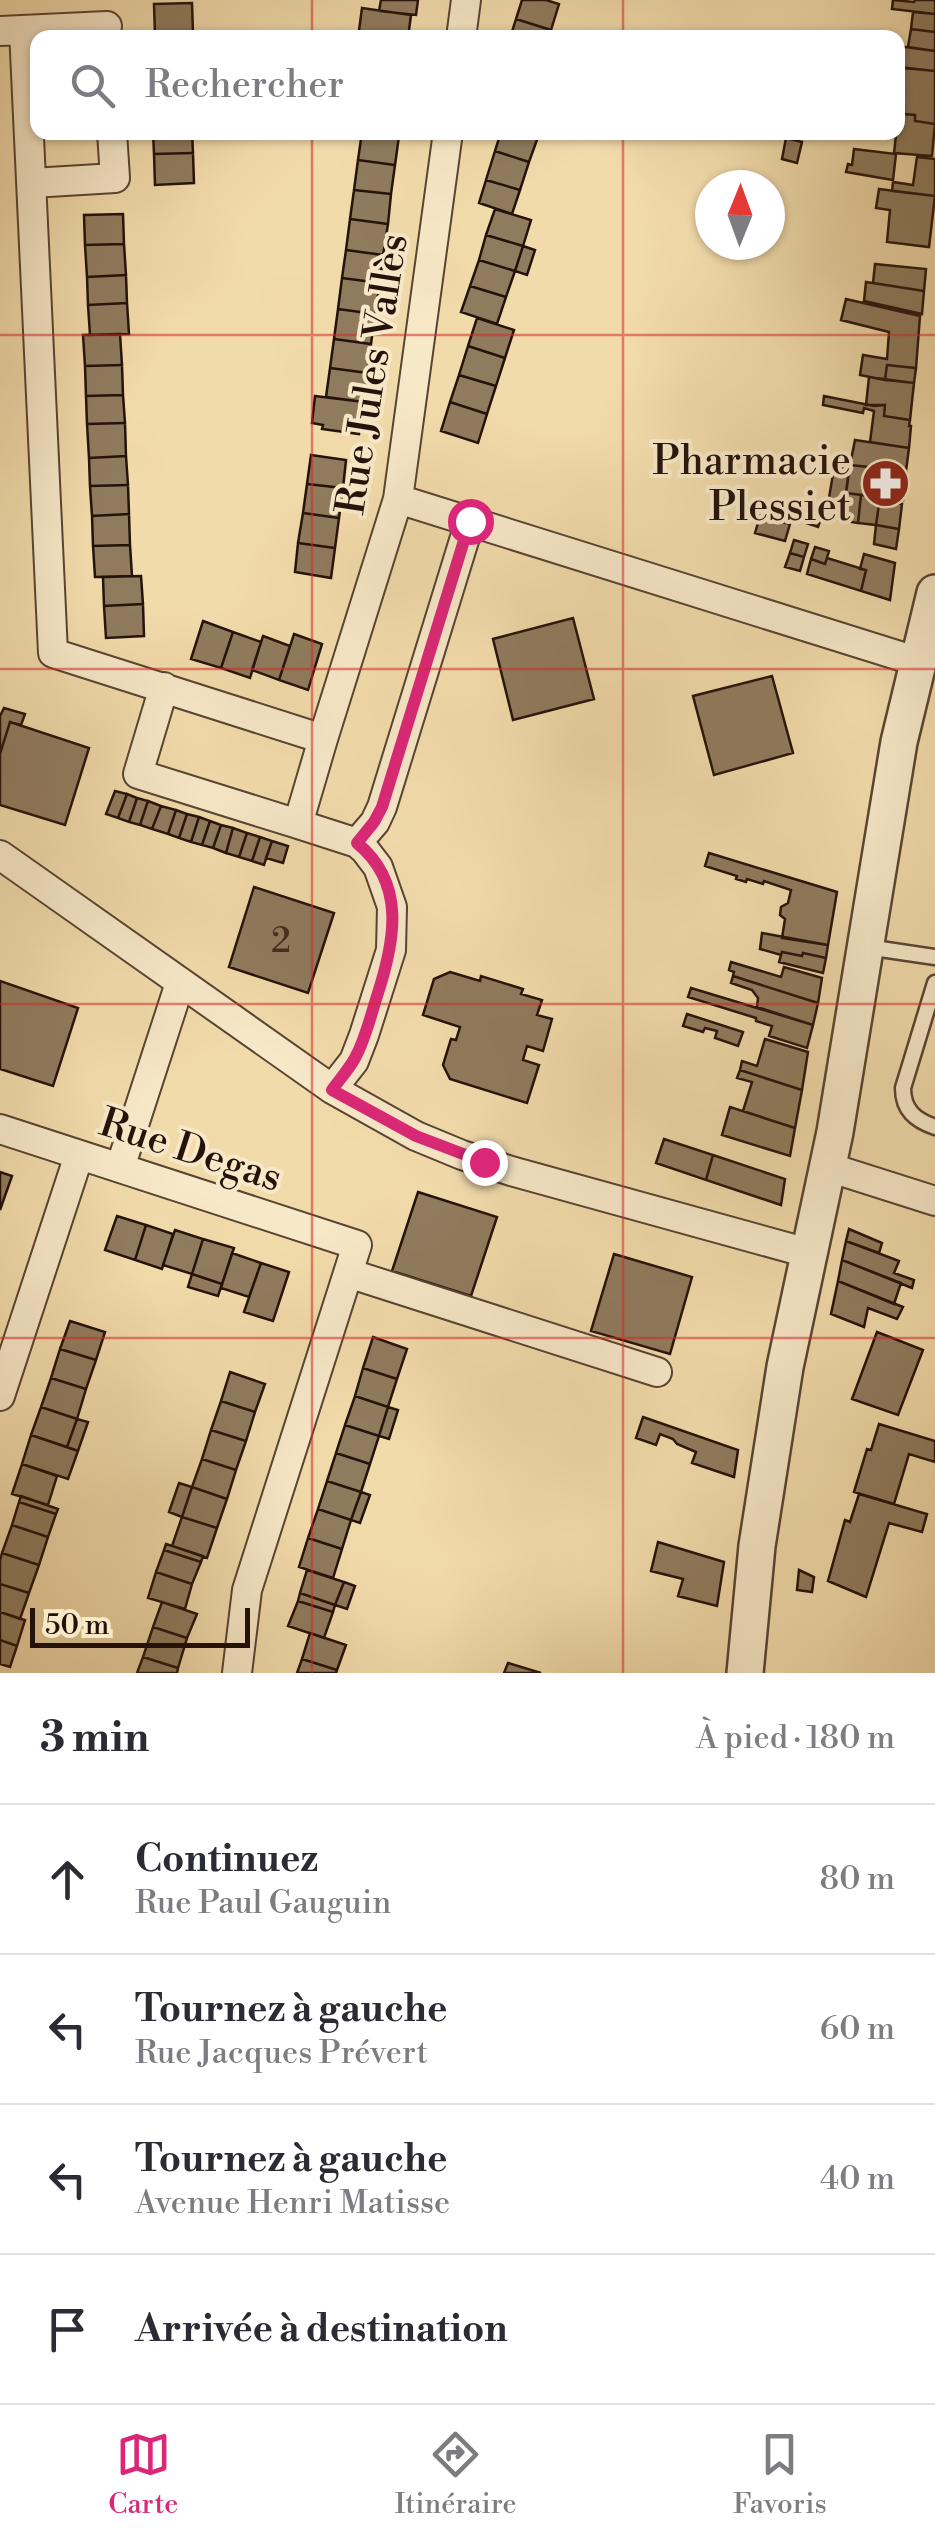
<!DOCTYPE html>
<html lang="fr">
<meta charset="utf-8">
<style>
:root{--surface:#fff;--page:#f2f2f3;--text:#2b2b33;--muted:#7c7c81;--line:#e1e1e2;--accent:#db2777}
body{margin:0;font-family:"Libre Bodoni",serif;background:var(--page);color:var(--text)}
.compass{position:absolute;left:695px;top:170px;width:90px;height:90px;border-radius:50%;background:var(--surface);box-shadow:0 2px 8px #0004;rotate:1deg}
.scale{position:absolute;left:30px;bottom:25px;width:220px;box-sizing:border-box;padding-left:10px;border:5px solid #25120a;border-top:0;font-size:28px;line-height:35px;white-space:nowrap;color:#25120a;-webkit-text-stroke:8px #f7e8c8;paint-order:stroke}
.stop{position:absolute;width:30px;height:30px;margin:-22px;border:8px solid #db2777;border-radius:50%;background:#fff}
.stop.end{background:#db2777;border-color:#fff;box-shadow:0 2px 10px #0008}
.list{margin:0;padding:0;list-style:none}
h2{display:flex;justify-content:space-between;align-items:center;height:130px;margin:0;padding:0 40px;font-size:42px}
h2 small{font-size:32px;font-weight:400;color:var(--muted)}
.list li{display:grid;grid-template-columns:65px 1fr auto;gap:30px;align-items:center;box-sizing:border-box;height:150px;padding:0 40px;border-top:2px solid var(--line)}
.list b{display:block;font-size:38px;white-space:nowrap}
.list p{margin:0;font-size:32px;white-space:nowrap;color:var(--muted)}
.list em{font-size:32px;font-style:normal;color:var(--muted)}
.icon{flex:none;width:55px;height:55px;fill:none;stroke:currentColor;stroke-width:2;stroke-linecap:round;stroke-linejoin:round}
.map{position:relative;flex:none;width:935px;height:1673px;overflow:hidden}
.search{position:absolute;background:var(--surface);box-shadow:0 2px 8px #0004;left:30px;right:30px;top:30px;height:110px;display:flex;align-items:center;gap:25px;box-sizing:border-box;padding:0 35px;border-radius:20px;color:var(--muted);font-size:38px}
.sheet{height:730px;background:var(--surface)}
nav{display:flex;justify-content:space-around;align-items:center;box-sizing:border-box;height:140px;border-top:2px solid var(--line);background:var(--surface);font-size:28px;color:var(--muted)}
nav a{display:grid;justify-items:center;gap:5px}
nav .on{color:var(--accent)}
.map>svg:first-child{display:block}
.building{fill:#907b5e;stroke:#25120a;stroke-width:2.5}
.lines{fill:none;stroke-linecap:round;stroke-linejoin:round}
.service-casing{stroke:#584432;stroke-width:19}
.minor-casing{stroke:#584432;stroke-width:32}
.tertiary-casing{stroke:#584432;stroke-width:40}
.service{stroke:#f7e8c8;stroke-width:14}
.minor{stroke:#f7e8c8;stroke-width:28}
.tertiary{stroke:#f7e8c8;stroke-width:35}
.route{stroke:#db2777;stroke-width:12}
.grid{fill:none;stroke:#d62828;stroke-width:2.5;stroke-opacity:0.55}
.labels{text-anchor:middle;stroke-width:8;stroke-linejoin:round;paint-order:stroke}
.number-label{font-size:35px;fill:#402c1f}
.street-label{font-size:40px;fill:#25120a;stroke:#f7e8c8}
.poi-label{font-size:40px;fill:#25120a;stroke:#f7e8c8;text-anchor:end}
</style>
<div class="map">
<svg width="935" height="1673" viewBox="0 0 935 1673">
<rect width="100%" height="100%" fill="#f2dbab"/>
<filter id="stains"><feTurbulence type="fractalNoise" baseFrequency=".002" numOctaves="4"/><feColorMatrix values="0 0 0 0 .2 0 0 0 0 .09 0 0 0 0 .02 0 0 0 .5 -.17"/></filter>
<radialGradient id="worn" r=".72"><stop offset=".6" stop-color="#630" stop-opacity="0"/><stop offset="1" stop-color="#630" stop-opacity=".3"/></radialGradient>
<path class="building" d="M 381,0 L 418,0 L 416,15 L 379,11 Z
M 522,0 L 546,0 L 559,4 L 551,30 L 516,19 Z
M 893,0 L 914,2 L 915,0 L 935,0 L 935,14 L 892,9 Z
M 192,3 L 193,33 L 155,35 L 154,4 Z
M 362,8 L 411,15 L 408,38 L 358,38 Z
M 913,12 L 935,14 L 935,32 L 911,29 Z
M 516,19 L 551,30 L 549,38 L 510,38 Z
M 911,29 L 935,32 L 935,51 L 908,47 Z
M 898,46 L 935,51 L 935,71 L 898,67 Z
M 904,68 L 935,71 L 935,124 L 915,121 L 915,115 L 904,114 L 904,109 L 899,109 Z
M 899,109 L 904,109 L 904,114 L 915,115 L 915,121 L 935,124 L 932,156 L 894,153 Z
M 153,132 L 192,132 L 193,153 L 154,154 Z
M 362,132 L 399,136 L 395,165 L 358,160 Z
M 501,132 L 524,132 L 538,137 L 529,162 L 495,151 Z
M 786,138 L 802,142 L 797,163 L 782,159 Z
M 854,149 L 896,154 L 893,180 L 846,172 L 848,164 L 852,165 Z
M 495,151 L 529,162 L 520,190 L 486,180 Z
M 193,153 L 194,183 L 155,185 L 154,154 Z
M 917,157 L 935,159 L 935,196 L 892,191 L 893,182 L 913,185 Z
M 358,160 L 395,165 L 391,194 L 354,190 Z
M 486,180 L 520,190 L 512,214 L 479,203 Z
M 879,189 L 935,196 L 929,247 L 887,242 L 890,210 L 876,208 Z
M 354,190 L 391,194 L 388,224 L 350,219 Z
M 495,209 L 531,220 L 523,246 L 486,235 Z
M 123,214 L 124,244 L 85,245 L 84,215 Z
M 350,219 L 388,224 L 383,255 L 346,250 Z
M 486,235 L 523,246 L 515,271 L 479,260 Z
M 124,244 L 126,275 L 87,277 L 85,245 Z
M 523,246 L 535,250 L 527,275 L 515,271 Z
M 346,250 L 383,255 L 380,283 L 342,278 Z
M 479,260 L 515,271 L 506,297 L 470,286 Z
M 875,264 L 926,269 L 924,291 L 873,283 Z
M 126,275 L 127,303 L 88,305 L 87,277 Z
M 342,278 L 380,283 L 375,314 L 338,309 Z
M 866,282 L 924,291 L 922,314 L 864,301 Z
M 470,286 L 506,297 L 497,324 L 461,312 Z
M 846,299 L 920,316 L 916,368 L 887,365 L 885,380 L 860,375 L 863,355 L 887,359 L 889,332 L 841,320 Z
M 127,303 L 129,334 L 90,335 L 88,305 Z
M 338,309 L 375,314 L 371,344 L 334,339 Z
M 477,318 L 514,330 L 505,358 L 468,346 Z
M 120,334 L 122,365 L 85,366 L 83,335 Z
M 334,339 L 371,344 L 368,373 L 330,368 Z
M 468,346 L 505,358 L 496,386 L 459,375 Z
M 122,365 L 123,395 L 86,396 L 85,366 Z
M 887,365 L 916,368 L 914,383 L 885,380 Z
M 330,368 L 368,373 L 364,402 L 326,397 Z
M 459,375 L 496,386 L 487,414 L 450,402 Z
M 869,377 L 914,383 L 910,420 L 884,416 L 885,405 L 866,405 Z
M 123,395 L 125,423 L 87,424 L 86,396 Z
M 315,396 L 364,402 L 359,434 L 322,429 L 323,425 L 312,423 Z
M 824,396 L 874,406 L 885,405 L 884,416 L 910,420 L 909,426 L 911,426 L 909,448 L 870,442 L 874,411 L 864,408 L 863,413 L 823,405 Z
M 450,402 L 487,414 L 478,443 L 441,431 Z
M 125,423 L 126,456 L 89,458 L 87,424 Z
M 855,440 L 909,448 L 906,471 L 850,465 Z
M 311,455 L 346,460 L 343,488 L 307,484 Z
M 126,456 L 128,485 L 90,486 L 89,458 Z
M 835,463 L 850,465 L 848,477 L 833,474 Z
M 850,465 L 906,471 L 903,500 L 846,493 Z
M 833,474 L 848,477 L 846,493 L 861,495 L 858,523 L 839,520 L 841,512 L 827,510 Z
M 307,484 L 343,488 L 339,518 L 303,513 Z
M 128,485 L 129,514 L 92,516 L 90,486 Z
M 861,495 L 880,497 L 876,525 L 858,523 Z
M 880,497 L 891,499 L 890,503 L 902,504 L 899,529 L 876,525 Z
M 802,502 L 817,507 L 816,511 L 823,513 L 818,527 L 797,520 Z
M 303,513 L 339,518 L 335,548 L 298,543 Z
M 129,514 L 130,545 L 93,546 L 92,516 Z
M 760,516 L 790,524 L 785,541 L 755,533 Z
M 876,525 L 899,529 L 896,549 L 874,544 Z
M 794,540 L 808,544 L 804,557 L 790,553 Z
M 298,543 L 335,548 L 331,578 L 295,572 Z
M 130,545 L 132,576 L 95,577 L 93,546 Z
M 815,547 L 829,551 L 825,564 L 811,559 Z
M 790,553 L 804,557 L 800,571 L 785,567 Z
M 864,554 L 895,563 L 890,600 L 861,591 L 866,570 L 860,569 Z
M 827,558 L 866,570 L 861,591 L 807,574 L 811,559 L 825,564 Z
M 141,576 L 143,604 L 104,606 L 103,577 Z
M 143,604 L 144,636 L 106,638 L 104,606 Z
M 573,618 L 594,699 L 513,720 L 493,639 Z
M 203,621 L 233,632 L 221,668 L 191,659 Z
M 233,632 L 261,642 L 250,678 L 221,668 Z
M 294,634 L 322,644 L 308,690 L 279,680 Z
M 263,636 L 290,646 L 279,680 L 252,670 Z
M 772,676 L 793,753 L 714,775 L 693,696 Z
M 4,708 L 25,714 L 21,725 L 10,722 L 0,754 L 0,716 Z
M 10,722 L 89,748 L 65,825 L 0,805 L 0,754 Z
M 115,791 L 127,794 L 118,818 L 106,814 Z
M 127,794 L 137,798 L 129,822 L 118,818 Z
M 137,798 L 148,801 L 140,825 L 129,822 Z
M 148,801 L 161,806 L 152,829 L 140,825 Z
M 161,806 L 176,810 L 168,834 L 152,829 Z
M 176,810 L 187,814 L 179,838 L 168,834 Z
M 187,814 L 199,817 L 191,842 L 179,838 Z
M 199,817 L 210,821 L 202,845 L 191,842 Z
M 210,821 L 221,825 L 213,848 L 202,845 Z
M 221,825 L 233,828 L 226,853 L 213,848 Z
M 233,828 L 247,833 L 239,857 L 226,853 Z
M 247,833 L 260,837 L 252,861 L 239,857 Z
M 260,837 L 272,841 L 264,865 L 252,861 Z
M 272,841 L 288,846 L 283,863 L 266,858 Z
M 709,853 L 837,892 L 828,945 L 782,938 L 785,919 L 780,915 L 781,907 L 788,903 L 791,890 L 764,881 L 763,884 L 747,879 L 746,882 L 736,879 L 737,876 L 705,866 Z
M 254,887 L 334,913 L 308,993 L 229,967 Z
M 762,933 L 828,945 L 826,958 L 803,953 L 802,956 L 782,952 L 781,955 L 760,949 Z
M 782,952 L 802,956 L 803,953 L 826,958 L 823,973 L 779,962 Z
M 731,962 L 781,977 L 784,967 L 822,978 L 818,1003 L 733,976 L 734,972 L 729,970 Z
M 450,972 L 480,981 L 481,976 L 523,989 L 521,994 L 542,1000 L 537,1015 L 552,1019 L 543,1051 L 527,1046 L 523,1060 L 539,1065 L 527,1103 L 450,1079 L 443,1065 L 451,1039 L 456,1040 L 460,1027 L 423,1015 L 434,979 Z
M 733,976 L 818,1003 L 813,1025 L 757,1007 L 758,998 L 752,990 L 731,983 Z
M 0,981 L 78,1008 L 53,1086 L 0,1069 Z
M 691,988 L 813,1025 L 807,1048 L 769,1036 L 772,1026 L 756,1021 L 756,1018 L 688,997 Z
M 687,1014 L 743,1032 L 738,1046 L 715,1038 L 717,1031 L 705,1028 L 703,1032 L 683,1026 Z
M 765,1039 L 808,1052 L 802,1090 L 740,1070 L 742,1061 L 757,1066 Z
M 740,1070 L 802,1090 L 795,1128 L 743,1111 L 752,1082 L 737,1078 Z
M 730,1107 L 795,1128 L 790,1156 L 722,1135 Z
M 664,1139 L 713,1155 L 706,1180 L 656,1163 Z
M 713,1155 L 785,1179 L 781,1205 L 706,1180 Z
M 0,1172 L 12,1176 L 0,1210 Z
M 418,1192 L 497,1217 L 471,1296 L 392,1271 Z
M 117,1216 L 146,1225 L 135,1260 L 105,1250 Z
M 146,1225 L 173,1234 L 162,1269 L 135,1260 Z
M 849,1229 L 882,1243 L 879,1253 L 846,1241 Z
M 175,1230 L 203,1239 L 192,1274 L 163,1265 Z
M 203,1239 L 234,1248 L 222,1284 L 192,1274 Z
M 846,1241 L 899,1261 L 894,1273 L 914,1280 L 912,1288 L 842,1260 Z
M 232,1253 L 261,1263 L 249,1297 L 221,1288 Z
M 614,1254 L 692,1277 L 670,1354 L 591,1331 Z
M 842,1260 L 901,1283 L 894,1304 L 838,1281 Z
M 261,1263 L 289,1272 L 273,1321 L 244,1312 Z
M 192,1274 L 222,1284 L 218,1296 L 188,1287 Z
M 838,1281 L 903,1307 L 897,1319 L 868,1308 L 864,1327 L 831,1314 Z
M 70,1321 L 105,1332 L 96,1360 L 60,1349 Z
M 877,1332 L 923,1350 L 898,1415 L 852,1399 Z
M 373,1337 L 407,1349 L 397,1379 L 363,1368 Z
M 60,1349 L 96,1360 L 86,1389 L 51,1378 Z
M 363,1368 L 397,1379 L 388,1407 L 355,1396 Z
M 230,1372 L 265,1384 L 255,1412 L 221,1401 Z
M 51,1378 L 86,1389 L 77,1419 L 41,1407 Z
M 355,1396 L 388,1407 L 379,1436 L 345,1425 Z
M 221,1401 L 255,1412 L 246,1441 L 211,1430 Z
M 41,1407 L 77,1419 L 67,1447 L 31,1435 Z
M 388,1407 L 398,1410 L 389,1439 L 379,1436 Z
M 643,1417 L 738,1450 L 734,1477 L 692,1463 L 696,1452 L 677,1444 L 673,1439 L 660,1434 L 656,1445 L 636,1438 Z
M 77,1419 L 88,1422 L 78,1451 L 67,1447 Z
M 879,1424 L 935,1441 L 935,1462 L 909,1454 L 894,1504 L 854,1492 L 867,1449 L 871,1450 Z
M 345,1425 L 379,1436 L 370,1464 L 336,1453 Z
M 211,1430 L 246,1441 L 236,1470 L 202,1459 Z
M 31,1435 L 78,1451 L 68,1479 L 22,1464 Z
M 336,1453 L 370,1464 L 361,1492 L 327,1481 Z
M 202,1459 L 236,1470 L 227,1499 L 192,1487 Z
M 22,1464 L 57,1476 L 48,1505 L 12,1494 Z
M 327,1481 L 361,1492 L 351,1520 L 318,1509 Z
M 179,1483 L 192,1487 L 182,1517 L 169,1512 Z
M 192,1487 L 227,1499 L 217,1528 L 182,1517 Z
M 361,1492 L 370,1495 L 360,1523 L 351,1520 Z
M 859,1494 L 927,1514 L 922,1532 L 889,1523 L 866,1597 L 828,1581 L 845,1520 L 850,1522 Z
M 21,1496 L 58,1509 L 56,1514 L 19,1502 Z
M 19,1502 L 56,1514 L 48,1537 L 12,1525 Z
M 318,1509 L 351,1520 L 342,1549 L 308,1538 Z
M 182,1517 L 217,1528 L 207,1558 L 172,1546 Z
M 12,1525 L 48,1537 L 39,1565 L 2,1553 Z
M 308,1538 L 342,1549 L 333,1578 L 299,1567 Z
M 658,1542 L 724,1562 L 717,1606 L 678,1596 L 683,1579 L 651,1571 Z
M 166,1544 L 203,1556 L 201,1562 L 164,1550 Z
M 164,1550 L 201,1562 L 192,1584 L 156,1572 Z
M 2,1553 L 39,1565 L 29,1593 L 0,1584 L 0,1560 Z
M 307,1570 L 344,1582 L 335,1605 L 300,1593 Z
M 799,1570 L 814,1577 L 812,1592 L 797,1590 Z
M 156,1572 L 192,1584 L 185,1609 L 148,1598 Z
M 344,1582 L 355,1586 L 347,1609 L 335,1605 Z
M 0,1584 L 29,1593 L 20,1619 L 0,1612 Z
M 300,1593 L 335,1605 L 333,1612 L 298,1601 Z
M 298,1601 L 333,1612 L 324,1638 L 288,1626 Z
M 162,1602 L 197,1614 L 187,1638 L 153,1627 Z
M 0,1612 L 25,1620 L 17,1646 L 0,1640 Z
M 153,1627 L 187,1638 L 178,1668 L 143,1657 Z
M 310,1633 L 346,1645 L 337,1670 L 302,1659 Z
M 0,1640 L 17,1646 L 10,1667 L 0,1664 Z
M 143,1657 L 178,1668 L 177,1673 L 137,1673 Z
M 302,1659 L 337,1670 L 336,1673 L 297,1673 Z
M 508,1663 L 541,1673 L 504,1673 Z"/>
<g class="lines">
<defs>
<path id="service" d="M 867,947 L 935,957
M 935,983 L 903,1088 C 903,1110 915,1120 935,1127"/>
<path id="minor" d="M 24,30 L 53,653 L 323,739 L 298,824 L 138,774 L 164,687
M 0,31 L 107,26
M 461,38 L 466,0
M 32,183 L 115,178 L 112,132
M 398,499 L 919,662
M 323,739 L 398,499 L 448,132
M 298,824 L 357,843 L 365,850 L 378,867 L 392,907 L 391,950 L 364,1035 L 354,1061 L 332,1089
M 357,843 L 375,822 L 382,807 L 470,521
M 0,855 L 332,1089 L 416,1136 L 462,1155 L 511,1171 L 808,1253
M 0,1129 L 357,1245 L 247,1590 L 237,1673
M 828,1167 L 935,1201
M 120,1168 L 180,983
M 348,1273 L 657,1372
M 0,1396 L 79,1155"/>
<path id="tertiary" d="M 745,1673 L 757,1546 L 785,1367 L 835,1132 L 899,742 L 935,593"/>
</defs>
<use href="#service" class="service-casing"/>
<use href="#minor" class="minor-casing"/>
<use href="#tertiary" class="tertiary-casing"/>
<use href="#service" class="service"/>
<use href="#minor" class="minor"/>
<use href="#tertiary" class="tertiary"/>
</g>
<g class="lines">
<path class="route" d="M 470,521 L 382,807 L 374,822 L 357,843 C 406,883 395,940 378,993 C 371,1014 366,1038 355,1058 C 349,1069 340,1079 332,1090 L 416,1136 L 484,1162"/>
</g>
<path class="grid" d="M 312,0 L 312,38M 623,0 L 623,38M 312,132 L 312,1673M 623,132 L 623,1673M 0,335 L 935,335M 0,669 L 935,669M 0,1004 L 935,1004M 0,1338 L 935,1338"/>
<defs>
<symbol id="pharmacy-disc" viewBox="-11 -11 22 22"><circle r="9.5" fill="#8f2418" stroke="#f7e8c8"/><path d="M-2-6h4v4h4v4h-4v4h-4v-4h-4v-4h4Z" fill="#fff"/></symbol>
</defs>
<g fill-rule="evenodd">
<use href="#pharmacy-disc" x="858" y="456" width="55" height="55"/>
</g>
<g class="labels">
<g class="number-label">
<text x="281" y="952">2</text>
</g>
<g class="street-label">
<text transform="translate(371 374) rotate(-81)" y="14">Rue Jules Vallès</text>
<text transform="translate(191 1149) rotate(18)" y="14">Rue Degas</text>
</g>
<g class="poi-label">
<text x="851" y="474">Pharmacie<tspan x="851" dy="46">Plessiet</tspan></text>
</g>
</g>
<rect width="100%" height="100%" filter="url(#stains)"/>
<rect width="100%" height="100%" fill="url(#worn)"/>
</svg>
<svg class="compass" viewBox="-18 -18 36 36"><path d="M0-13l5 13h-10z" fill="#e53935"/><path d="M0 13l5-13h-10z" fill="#7c7c81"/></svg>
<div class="scale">50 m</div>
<div class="stop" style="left:470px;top:521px"></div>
<div class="stop end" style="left:484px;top:1162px"></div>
<div class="search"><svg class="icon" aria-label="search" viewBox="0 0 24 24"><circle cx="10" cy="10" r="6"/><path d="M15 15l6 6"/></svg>Rechercher</div>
</div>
<section class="sheet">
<h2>3 min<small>À pied · 180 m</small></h2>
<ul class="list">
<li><svg class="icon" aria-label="ahead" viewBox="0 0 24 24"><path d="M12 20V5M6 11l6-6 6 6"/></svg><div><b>Continuez</b><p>Rue Paul Gauguin</p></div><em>80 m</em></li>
<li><svg class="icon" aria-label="left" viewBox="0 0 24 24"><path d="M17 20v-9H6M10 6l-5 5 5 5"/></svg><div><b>Tournez à gauche</b><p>Rue Jacques Prévert</p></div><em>60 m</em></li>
<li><svg class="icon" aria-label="left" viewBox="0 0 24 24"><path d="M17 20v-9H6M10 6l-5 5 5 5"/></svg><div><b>Tournez à gauche</b><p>Avenue Henri Matisse</p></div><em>40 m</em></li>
<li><svg class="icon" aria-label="arrive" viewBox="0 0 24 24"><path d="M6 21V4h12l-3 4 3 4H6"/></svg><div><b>Arrivée à destination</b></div></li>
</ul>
</section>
<nav>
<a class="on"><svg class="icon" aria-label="map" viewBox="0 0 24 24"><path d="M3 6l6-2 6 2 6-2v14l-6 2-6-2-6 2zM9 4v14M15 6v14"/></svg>Carte</a>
<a><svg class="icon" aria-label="directions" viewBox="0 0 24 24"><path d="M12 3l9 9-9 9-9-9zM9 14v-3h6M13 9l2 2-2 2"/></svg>Itinéraire</a>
<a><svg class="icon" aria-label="saved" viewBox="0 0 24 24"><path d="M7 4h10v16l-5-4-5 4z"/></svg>Favoris</a>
</nav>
